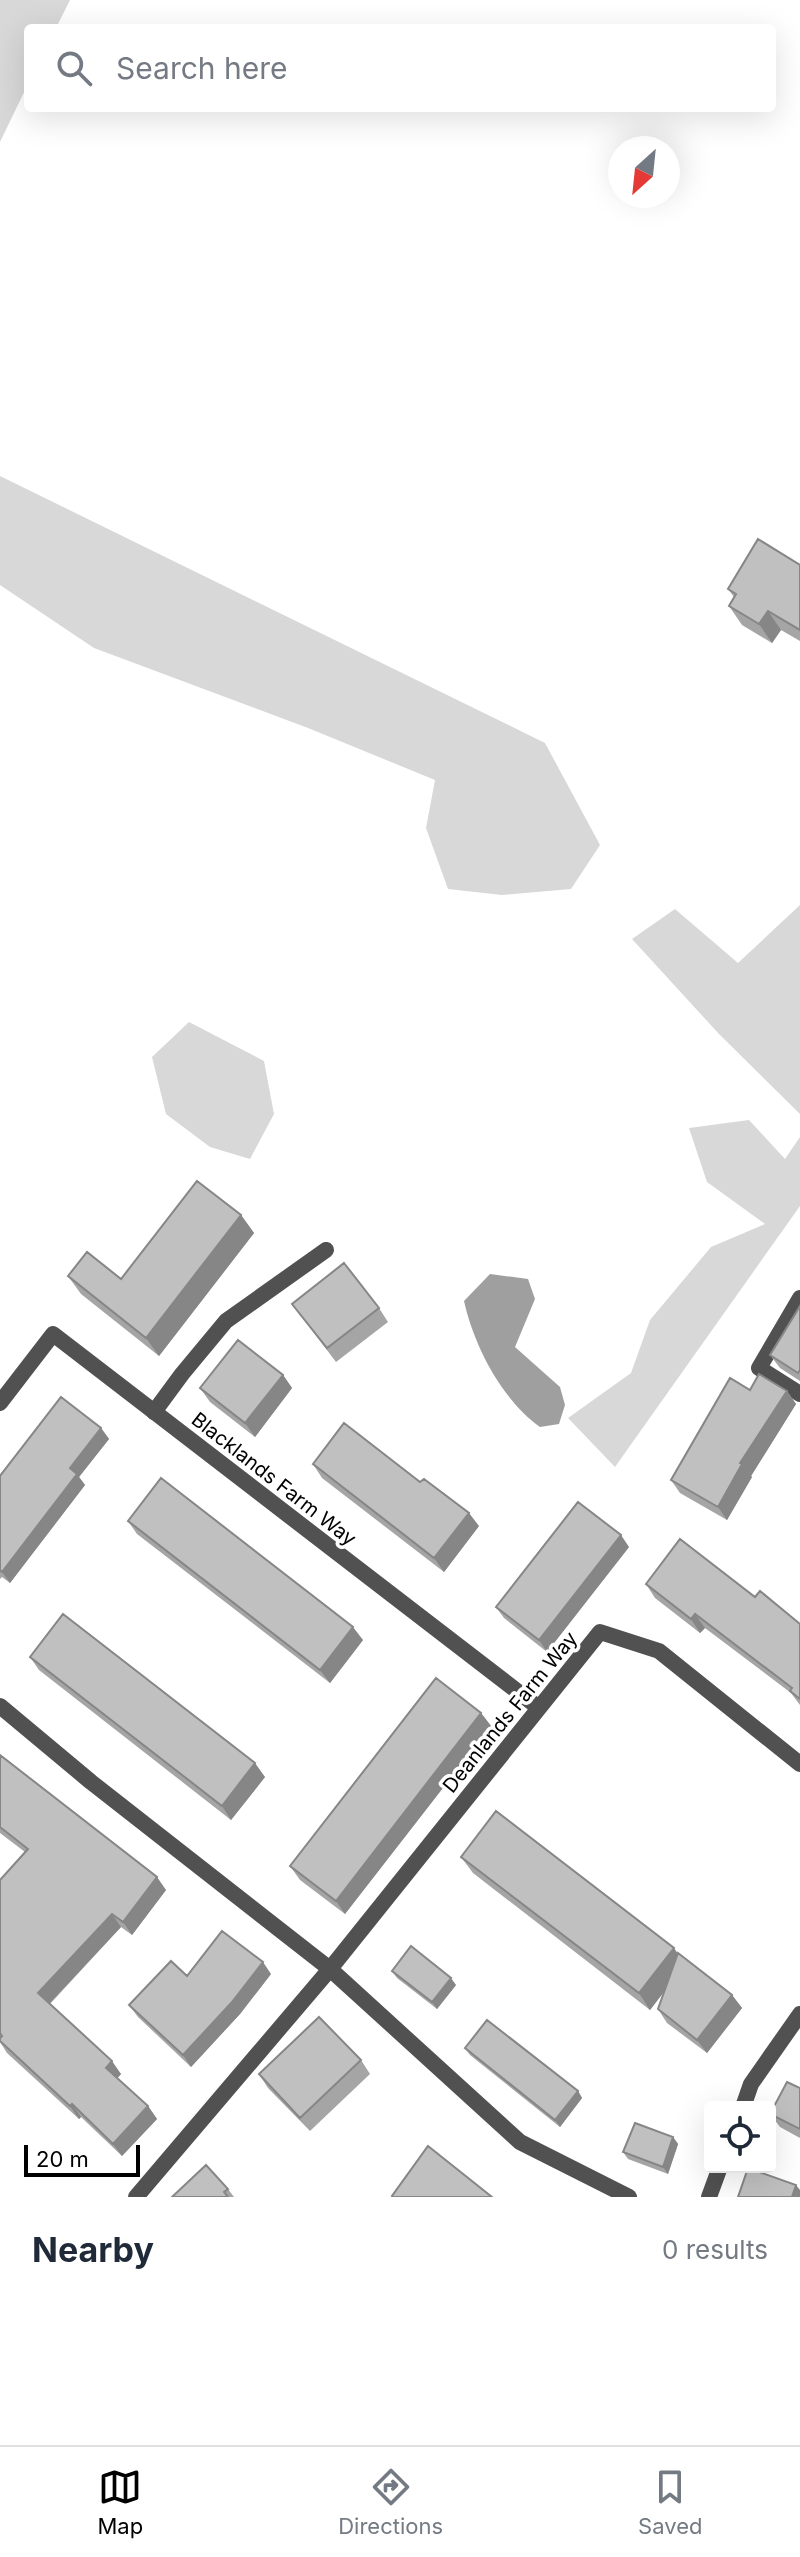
<!DOCTYPE html>
<style>
:root{--surface:#fff;--page:#f6f6f7;--text:#1f2937;--muted:#747a83;--line:#e0e1e3;--accent:#000}
body{margin:0;font-family:Inter,sans-serif;background:var(--page);color:var(--text)}
.controls{position:absolute;right:24px;bottom:24px;display:grid;overflow:hidden;border-radius:8px;box-shadow:0 8px 32px #0002}
.controls button{width:72px;height:72px;display:grid;place-items:center;padding:0;border:0;border-bottom:2px solid var(--line);background:var(--surface);color:var(--text);font:40px sans-serif}
.compass{position:absolute;left:608px;top:136px;width:72px;height:72px;border-radius:50%;background:var(--surface);box-shadow:0 8px 32px #0002;rotate:207deg}
.scale{position:absolute;left:24px;bottom:20px;width:116px;box-sizing:border-box;padding-left:8px;border:4px solid #000;border-top:0;font-size:22px;line-height:28px;white-space:nowrap;color:#000;-webkit-text-stroke:6px #fff;paint-order:stroke}
.list{margin:0;padding:0;list-style:none}
h2{display:flex;justify-content:space-between;align-items:center;height:104px;margin:0;padding:0 32px;font-size:34px}
h2 small{font-size:26px;font-weight:400;color:var(--muted)}
.icon{flex:none;width:44px;height:44px;fill:none;stroke:currentColor;stroke-width:2;stroke-linecap:round;stroke-linejoin:round}
.map{position:relative;flex:none;width:800px;height:2197px;overflow:hidden}
.search{position:absolute;background:var(--surface);box-shadow:0 8px 32px #0002;left:24px;right:24px;top:24px;height:88px;display:flex;align-items:center;gap:20px;box-sizing:border-box;padding:0 28px;border-radius:8px;color:var(--muted);font-size:30px}
.sheet{height:248px;background:var(--surface)}
nav{display:flex;justify-content:space-around;align-items:center;box-sizing:border-box;height:112px;border-top:2px solid var(--line);background:var(--surface);font-size:22px;color:var(--muted)}
nav a{display:grid;justify-items:center;gap:4px}
nav .on{color:var(--accent)}
.map>svg:first-child{display:block}
.green{fill:#d8d8d8}
.water{fill:#9f9f9f}
.lines{fill:none;stroke-linecap:round;stroke-linejoin:round}
.service{stroke:#515151;stroke-width:16}
.minor{stroke:#515151;stroke-width:16}
.wall{fill:#a5a5a5}
.shaded-wall{fill:#868686}
.building{fill:#c0c0c0;stroke:#868686;stroke-width:2}
.labels{text-anchor:middle;stroke-width:7;stroke-linejoin:round;paint-order:stroke}
.street-label{font-size:20px;fill:#000;stroke:#fff}
</style>
<div class="map">
<svg width="800" height="2197" viewBox="0 0 800 2197">
<rect width="100%" height="100%" fill="#fff"/>
<path class="green" d="M 0,0 L 70,0 L 56,28 L 28,28 L 28,84 L 0,142 Z
M 0,476 L 545,743 L 600,845 L 571,889 L 502,895 L 448,889 L 426,828 L 435,780 L 308,728 L 94,648 L 0,585 Z
M 800,905 L 800,1114 L 719,1034 L 632,939 L 675,909 L 738,963 Z
M 189,1022 L 264,1061 L 274,1114 L 250,1159 L 210,1147 L 166,1114 L 152,1057 Z
M 749,1120 L 785,1159 L 800,1137 L 800,1206 L 615,1467 L 568,1418 L 631,1373 L 650,1320 L 711,1247 L 765,1224 L 707,1182 L 689,1128 Z"/>
<path class="water" d="M 490,1274 L 528,1279 L 535,1299 L 515,1347 L 560,1387 L 565,1405 L 559,1424 L 540,1427 C 502,1400 474,1346 464,1301 Z"/>
<g class="lines">
<path class="service" d="M 154,1412 L 182,1374 L 226,1321 L 326,1250"/>
<path class="minor" d="M 800,1298 L 759,1368 L 800,1394
M 0,1403 L 53,1334 L 539,1708
M 0,1706 L 91,1782 L 330,1969 L 600,1632 L 659,1651 L 800,1764
M 743,2107 L 751,2084 L 800,2014
M 136,2197 L 330,1969 L 520,2142 L 629,2197
M 709,2197 L 720,2167"/>
</g>
<path class="wall" d="M 800,565 L 800,641 L 781,630 L 772,643 L 742,625 L 729,606 L 734,597 L 728,589 Z
M 241,1215 L 254,1233 L 159,1356 L 81,1294 L 68,1276 L 121,1279 Z
M 292,1304 L 379,1308 L 388,1322 L 336,1362 Z
M 800,1306 L 800,1381 L 780,1368 L 770,1355 Z
M 283,1375 L 292,1388 L 255,1437 L 210,1402 L 200,1388 Z
M 750,1390 L 787,1391 L 796,1404 L 751,1476 L 752,1477 L 727,1520 L 680,1493 L 671,1480 Z
M 101,1428 L 109,1439 L 79,1477 L 85,1485 L 10,1583 L 2,1577 L 0,1579 L 0,1476 Z
M 313,1464 L 479,1526 L 444,1572 L 322,1478 Z
M 128,1521 L 363,1640 L 330,1683 L 137,1534 Z
M 629,1547 L 547,1652 L 504,1618 L 496,1607 Z
M 646,1584 L 755,1597 L 800,1624 L 800,1705 L 791,1693 L 705,1628 L 700,1633 L 655,1598 Z
M 30,1657 L 265,1777 L 231,1820 L 39,1670 Z
M 481,1713 L 491,1726 L 345,1914 L 300,1880 L 290,1866 Z
M 0,1755 L 166,1890 L 132,1935 L 121,1927 L 50,2004 L 121,2074 L 117,2078 L 148,2106 L 157,2119 L 122,2156 L 81,2117 L 79,2119 L 7,2053 L 0,2042 L 0,1880 L 25,1852 L 0,1833 Z
M 461,1857 L 678,1954 L 732,1995 L 742,2008 L 707,2053 L 667,2023 L 658,2009 L 664,1992 L 650,2010 L 473,1873 Z
M 392,1971 L 456,1985 L 437,2009 L 397,1978 Z
M 271,1974 L 240,2014 L 191,2067 L 138,2017 L 129,2005 Z
M 465,2048 L 578,2091 L 582,2098 L 560,2127 L 470,2055 Z
M 361,2060 L 370,2074 L 310,2131 L 268,2088 L 259,2074 Z
M 800,2088 L 800,2138 L 780,2127 L 770,2114 Z
M 673,2137 L 678,2144 L 668,2174 L 628,2159 L 623,2152 Z
M 228,2189 L 234,2197 L 172,2197 Z"/>
<path class="shaded-wall" d="M 768,611 L 781,630 L 772,643 L 759,624 Z
M 241,1215 L 254,1233 L 159,1356 L 146,1338 Z
M 283,1375 L 292,1388 L 255,1437 L 245,1423 Z
M 787,1391 L 796,1404 L 751,1476 L 752,1477 L 727,1520 L 718,1507 L 740,1463 Z
M 101,1428 L 109,1439 L 79,1477 L 85,1485 L 10,1583 L 2,1572 L 70,1468 Z
M 469,1513 L 479,1526 L 444,1572 L 434,1558 Z
M 621,1535 L 629,1547 L 547,1652 L 539,1640 Z
M 695,1614 L 705,1628 L 700,1633 L 691,1619 Z
M 353,1627 L 363,1640 L 330,1683 L 320,1670 Z
M 481,1713 L 491,1726 L 345,1914 L 336,1901 Z
M 255,1763 L 265,1777 L 231,1820 L 222,1806 Z
M 157,1877 L 166,1890 L 132,1935 L 123,1922 Z
M 112,1914 L 121,1927 L 47,2006 L 38,1993 Z
M 674,1948 L 685,1964 L 650,2010 L 639,1993 Z
M 263,1962 L 271,1974 L 240,2014 L 191,2067 L 183,2055 Z
M 451,1978 L 456,1985 L 437,2009 L 432,2002 Z
M 732,1995 L 742,2008 L 707,2053 L 697,2040 Z
M 112,2061 L 121,2074 L 115,2081 L 106,2068 Z
M 578,2091 L 582,2098 L 560,2127 L 555,2120 Z
M 72,2104 L 81,2117 L 79,2119 L 70,2106 Z
M 148,2106 L 157,2119 L 122,2156 L 113,2144 Z
M 673,2137 L 678,2144 L 668,2174 L 663,2167 Z
M 796,2185 L 800,2190 L 800,2197 L 792,2197 Z"/>
<path class="building" d="M 758,539 L 800,565 L 800,630 L 768,611 L 759,624 L 729,606 L 736,594 L 728,589 Z
M 197,1181 L 241,1215 L 146,1338 L 68,1276 L 87,1252 L 121,1279 Z
M 344,1263 L 379,1308 L 327,1348 L 292,1304 Z
M 800,1306 L 800,1370 L 798,1373 L 770,1355 Z
M 238,1340 L 283,1375 L 245,1423 L 200,1388 Z
M 759,1374 L 787,1391 L 740,1463 L 742,1464 L 718,1507 L 671,1480 L 730,1378 L 750,1390 Z
M 61,1397 L 101,1428 L 70,1468 L 77,1474 L 2,1572 L 0,1570 L 0,1476 Z
M 344,1423 L 420,1482 L 424,1479 L 469,1513 L 434,1558 L 313,1464 Z
M 161,1478 L 353,1627 L 320,1670 L 128,1521 Z
M 578,1502 L 621,1535 L 539,1640 L 496,1607 Z
M 680,1539 L 755,1597 L 760,1591 L 800,1624 L 800,1699 L 790,1691 L 792,1688 L 695,1614 L 691,1619 L 646,1584 Z
M 63,1614 L 255,1763 L 222,1806 L 30,1657 Z
M 436,1678 L 481,1713 L 336,1901 L 290,1866 Z
M 0,1755 L 157,1877 L 123,1922 L 112,1914 L 38,1993 L 112,2061 L 106,2068 L 148,2106 L 113,2144 L 72,2104 L 70,2106 L 0,2041 L 0,2038 L 2,2036 L 0,2033 L 0,1880 L 28,1849 L 0,1827 Z
M 496,1811 L 674,1948 L 639,1993 L 461,1857 Z
M 222,1931 L 263,1962 L 232,2002 L 183,2055 L 129,2005 L 171,1961 L 187,1976 Z
M 411,1946 L 451,1978 L 432,2002 L 392,1971 Z
M 678,1953 L 732,1995 L 697,2040 L 658,2009 Z
M 319,2017 L 361,2060 L 300,2118 L 259,2074 Z
M 487,2020 L 578,2091 L 555,2120 L 465,2048 Z
M 787,2082 L 800,2088 L 800,2129 L 770,2114 Z
M 635,2123 L 673,2137 L 663,2167 L 623,2152 Z
M 428,2146 L 492,2197 L 394,2197 L 392,2196 Z
M 206,2165 L 228,2189 L 224,2192 L 228,2197 L 172,2197 Z
M 748,2168 L 796,2185 L 792,2197 L 738,2197 Z"/>
<g class="labels">
<g class="street-label">
<text transform="translate(274 1479) rotate(38)" y="7">Blacklands Farm Way</text>
<text transform="translate(510 1712) rotate(-51)" y="7">Deanlands Farm Way</text>
</g>
</g>
</svg>
<div class="controls">
<button><svg class="icon" aria-label="locate" viewBox="0 0 24 24"><circle cx="12" cy="12" r="6"/><path d="M12 2v4M12 18v4M2 12h4M18 12h4"/></svg></button>
</div>
<svg class="compass" viewBox="-18 -18 36 36"><path d="M0-13l5 13h-10z" fill="#e53935"/><path d="M0 13l5-13h-10z" fill="#747a83"/></svg>
<div class="scale">20 m</div>
<div class="search"><svg class="icon" aria-label="search" viewBox="0 0 24 24"><circle cx="10" cy="10" r="6"/><path d="M15 15l6 6"/></svg>Search here</div>
</div>
<section class="sheet">
<h2>Nearby<small>0 results</small></h2>
<ul class="list">
</ul>
</section>
<nav>
<a class="on"><svg class="icon" aria-label="map" viewBox="0 0 24 24"><path d="M3 6l6-2 6 2 6-2v14l-6 2-6-2-6 2zM9 4v14M15 6v14"/></svg>Map</a>
<a><svg class="icon" aria-label="directions" viewBox="0 0 24 24"><path d="M12 3l9 9-9 9-9-9zM9 14v-3h6M13 9l2 2-2 2"/></svg>Directions</a>
<a><svg class="icon" aria-label="saved" viewBox="0 0 24 24"><path d="M7 4h10v16l-5-4-5 4z"/></svg>Saved</a>
</nav>
